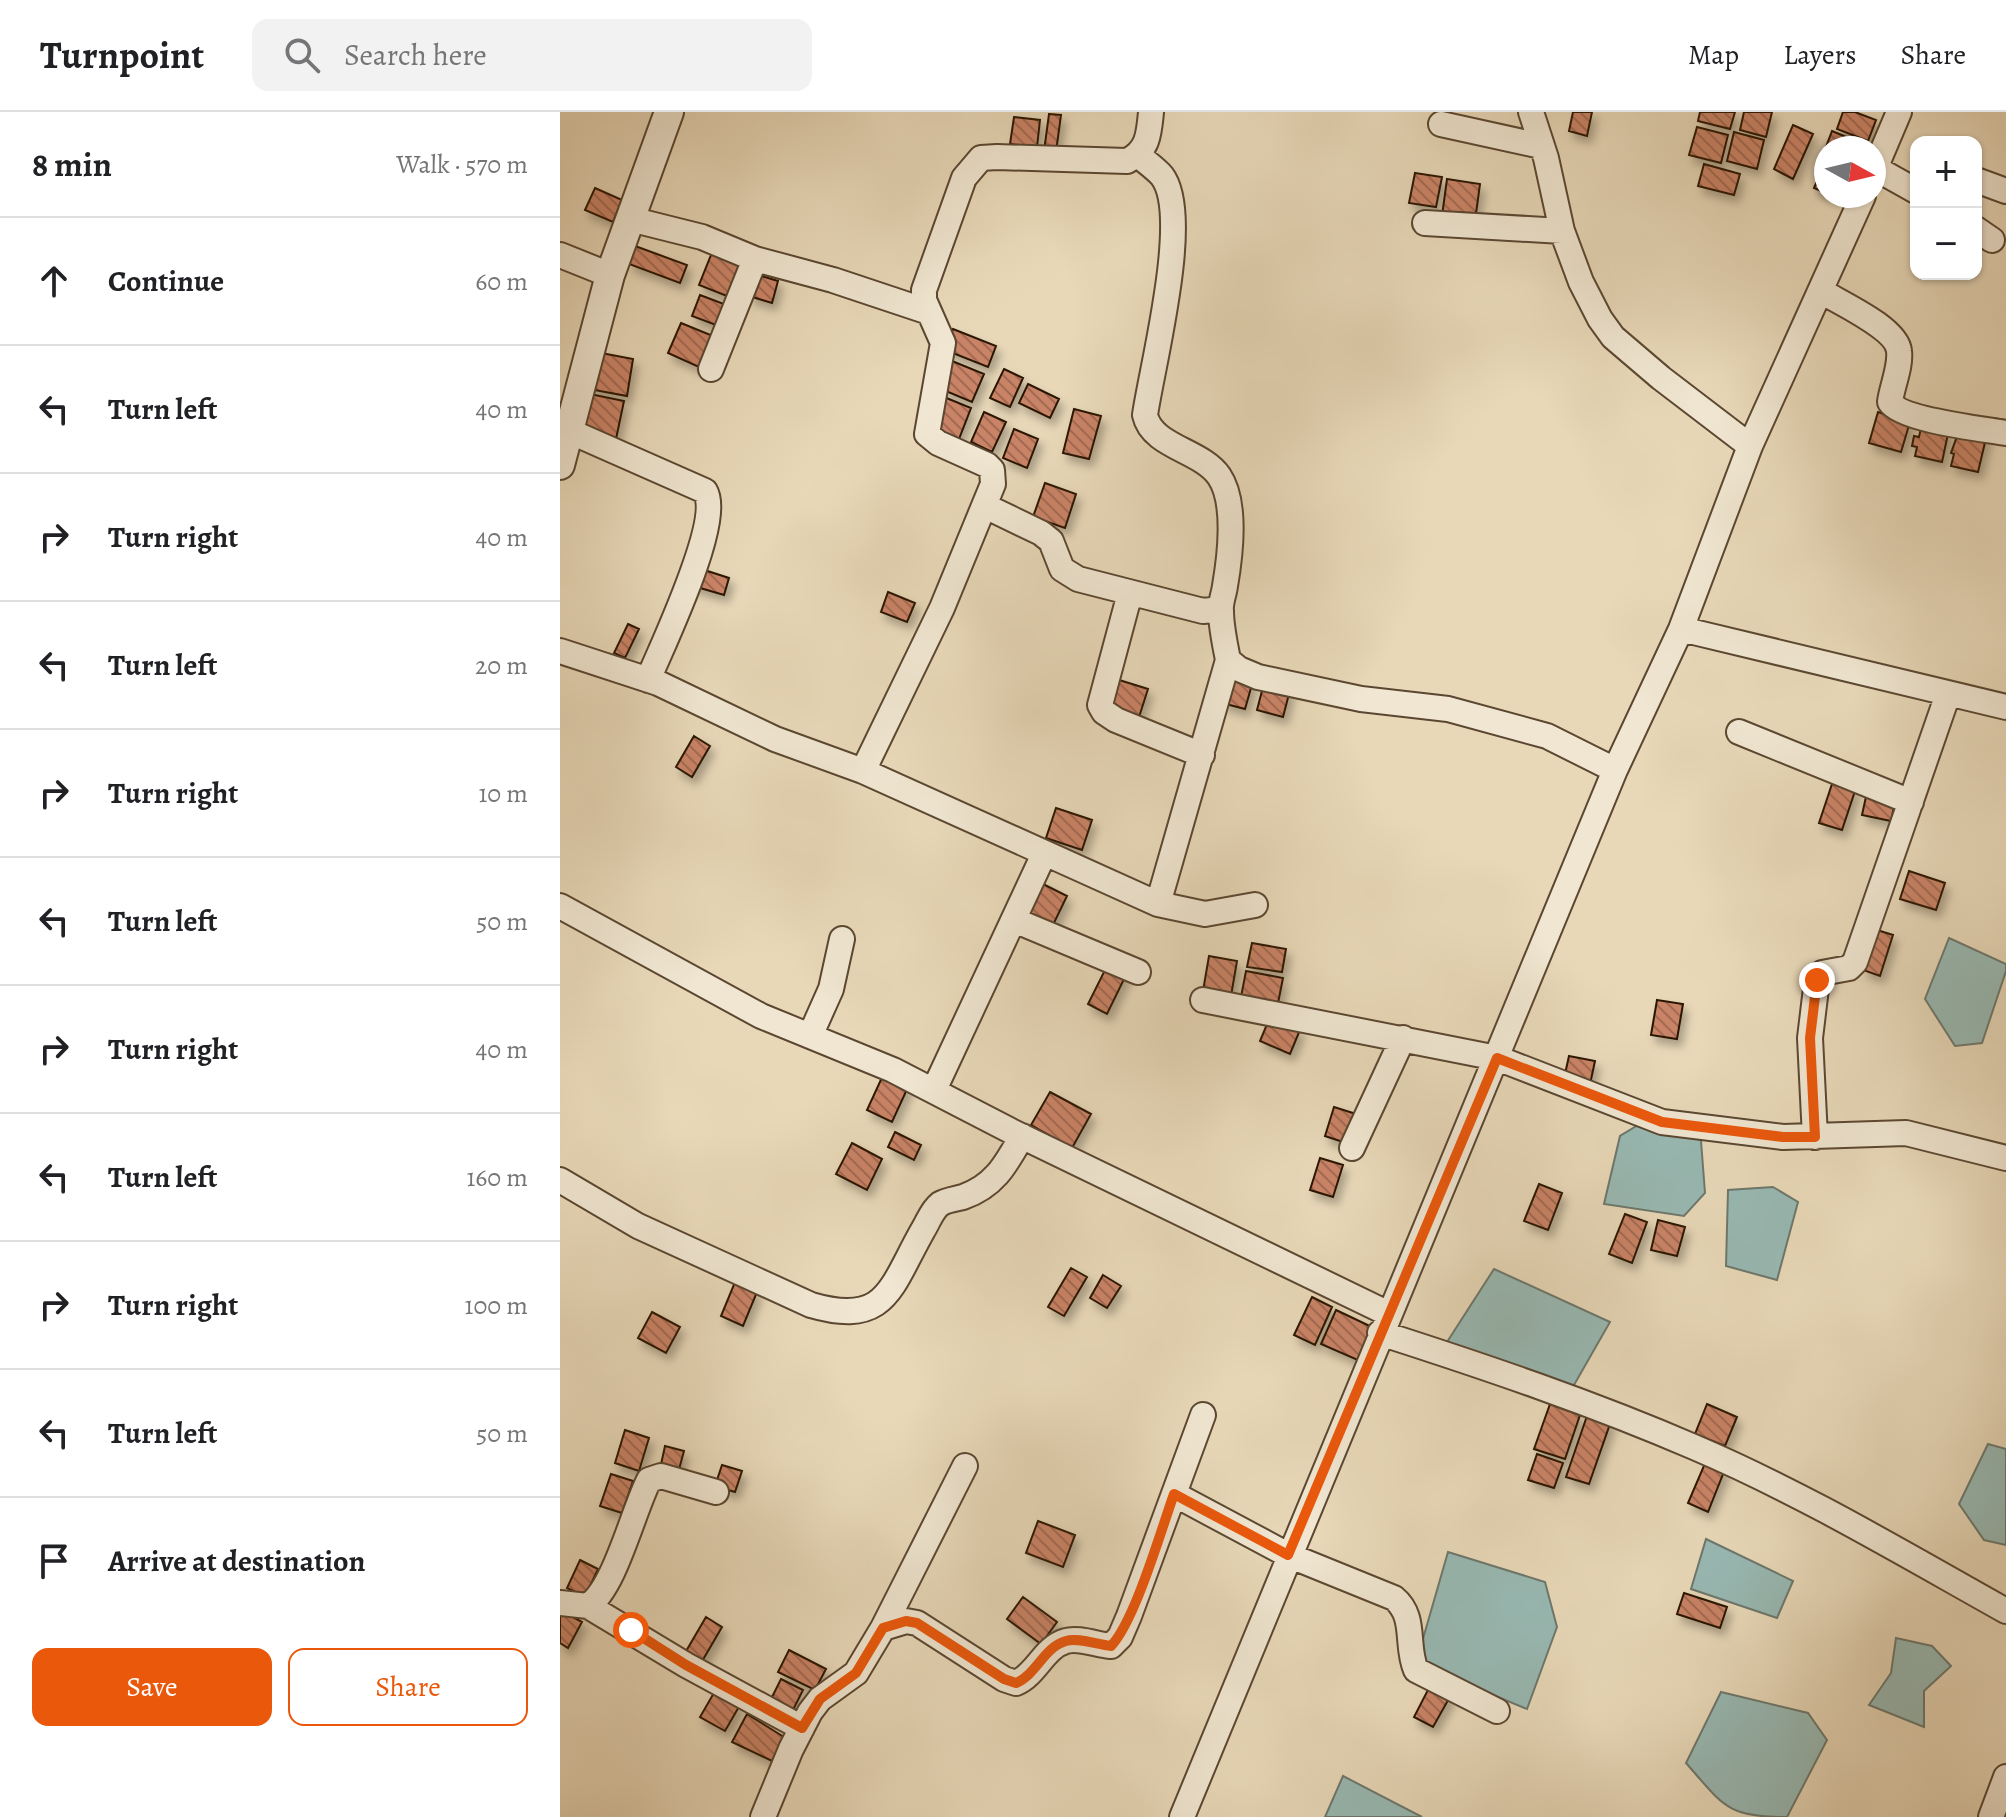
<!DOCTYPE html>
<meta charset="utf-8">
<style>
:root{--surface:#fff;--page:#f2f2f2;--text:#202124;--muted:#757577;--line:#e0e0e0;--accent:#ea580c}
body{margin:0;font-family:Alegreya,serif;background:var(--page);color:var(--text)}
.controls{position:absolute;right:24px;top:24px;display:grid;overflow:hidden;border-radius:16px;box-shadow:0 2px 6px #0004}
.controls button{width:72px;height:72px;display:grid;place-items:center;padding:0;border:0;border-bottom:2px solid var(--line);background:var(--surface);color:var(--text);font:40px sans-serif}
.compass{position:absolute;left:1254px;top:24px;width:72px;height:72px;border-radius:50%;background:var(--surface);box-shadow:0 2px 6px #0004;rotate:98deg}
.stop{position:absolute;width:24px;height:24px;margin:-18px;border:6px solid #ea580c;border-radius:50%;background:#fff}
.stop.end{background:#ea580c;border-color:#fff;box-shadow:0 2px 8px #0008}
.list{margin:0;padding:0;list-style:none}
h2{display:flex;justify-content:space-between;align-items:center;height:104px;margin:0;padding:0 32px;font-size:34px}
h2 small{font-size:26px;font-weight:400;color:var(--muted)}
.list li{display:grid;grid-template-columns:52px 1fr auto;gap:24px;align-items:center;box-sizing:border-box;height:128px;padding:0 32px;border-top:2px solid var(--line)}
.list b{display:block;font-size:30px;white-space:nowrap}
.list em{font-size:26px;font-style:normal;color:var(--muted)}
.actions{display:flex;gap:16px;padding:24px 32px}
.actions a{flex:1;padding:18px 0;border:2px solid var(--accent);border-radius:16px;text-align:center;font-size:28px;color:var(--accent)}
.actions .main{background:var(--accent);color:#fff}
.icon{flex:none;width:44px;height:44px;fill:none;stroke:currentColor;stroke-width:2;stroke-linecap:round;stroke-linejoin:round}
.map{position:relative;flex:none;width:1446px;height:1705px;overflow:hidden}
header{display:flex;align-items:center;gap:48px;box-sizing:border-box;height:112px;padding:0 40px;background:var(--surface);border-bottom:2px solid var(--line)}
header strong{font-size:38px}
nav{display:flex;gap:44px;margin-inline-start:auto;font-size:28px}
.search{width:560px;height:72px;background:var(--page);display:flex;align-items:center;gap:20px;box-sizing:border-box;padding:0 28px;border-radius:16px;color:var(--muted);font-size:30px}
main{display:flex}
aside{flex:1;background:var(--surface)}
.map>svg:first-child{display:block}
.water{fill:#98b9b3;stroke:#6d786d;stroke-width:2}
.building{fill:url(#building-back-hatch);stroke:#2c1704;stroke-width:2;filter:url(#shadow)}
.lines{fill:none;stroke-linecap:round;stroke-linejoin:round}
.minor-casing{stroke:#5b4731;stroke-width:28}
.tertiary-casing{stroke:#5b4731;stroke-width:32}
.minor{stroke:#f0e6d1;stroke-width:24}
.tertiary{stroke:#f0e6d1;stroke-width:28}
.route{stroke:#ea580c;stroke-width:10}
</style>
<header>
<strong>Turnpoint</strong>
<div class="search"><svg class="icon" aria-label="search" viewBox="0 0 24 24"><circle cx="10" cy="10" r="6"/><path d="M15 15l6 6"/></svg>Search here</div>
<nav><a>Map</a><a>Layers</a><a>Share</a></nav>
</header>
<main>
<aside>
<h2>8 min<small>Walk · 570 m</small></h2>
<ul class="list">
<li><svg class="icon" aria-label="ahead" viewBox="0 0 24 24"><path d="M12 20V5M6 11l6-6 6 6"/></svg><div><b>Continue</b></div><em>60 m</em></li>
<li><svg class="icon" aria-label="left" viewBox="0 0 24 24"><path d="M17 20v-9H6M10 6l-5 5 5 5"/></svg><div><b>Turn left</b></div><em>40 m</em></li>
<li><svg class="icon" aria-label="right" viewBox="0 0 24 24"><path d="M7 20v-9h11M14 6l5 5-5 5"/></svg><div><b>Turn right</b></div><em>40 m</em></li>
<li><svg class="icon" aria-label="left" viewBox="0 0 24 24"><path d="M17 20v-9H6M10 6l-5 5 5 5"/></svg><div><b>Turn left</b></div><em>20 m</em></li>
<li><svg class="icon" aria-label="right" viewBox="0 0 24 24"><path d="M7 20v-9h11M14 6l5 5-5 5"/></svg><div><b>Turn right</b></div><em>10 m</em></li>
<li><svg class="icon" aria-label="left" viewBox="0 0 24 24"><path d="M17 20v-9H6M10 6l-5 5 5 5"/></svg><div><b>Turn left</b></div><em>50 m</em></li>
<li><svg class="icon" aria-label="right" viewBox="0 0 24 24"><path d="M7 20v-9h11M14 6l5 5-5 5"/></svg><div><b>Turn right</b></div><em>40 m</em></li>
<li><svg class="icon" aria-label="left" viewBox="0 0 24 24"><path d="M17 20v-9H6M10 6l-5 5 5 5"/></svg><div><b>Turn left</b></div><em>160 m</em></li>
<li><svg class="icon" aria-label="right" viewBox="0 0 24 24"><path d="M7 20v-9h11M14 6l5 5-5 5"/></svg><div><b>Turn right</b></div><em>100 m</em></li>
<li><svg class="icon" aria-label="left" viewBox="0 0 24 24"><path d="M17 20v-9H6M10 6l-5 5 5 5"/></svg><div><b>Turn left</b></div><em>50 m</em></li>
<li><svg class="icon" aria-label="arrive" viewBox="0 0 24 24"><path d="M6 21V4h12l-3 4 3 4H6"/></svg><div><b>Arrive at destination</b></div></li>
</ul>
<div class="actions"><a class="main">Save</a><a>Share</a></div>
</aside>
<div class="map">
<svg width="1446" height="1705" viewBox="0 0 1446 1705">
<defs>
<pattern id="building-back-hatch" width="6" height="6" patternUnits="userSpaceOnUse" patternTransform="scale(2)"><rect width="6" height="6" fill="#c98366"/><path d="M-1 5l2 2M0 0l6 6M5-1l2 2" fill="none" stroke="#a36a52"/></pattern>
<filter id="shadow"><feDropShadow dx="4.5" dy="7" stdDeviation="4" flood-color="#0004"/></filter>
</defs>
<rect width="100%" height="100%" fill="#e8d8b8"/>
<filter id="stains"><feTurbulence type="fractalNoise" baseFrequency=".0025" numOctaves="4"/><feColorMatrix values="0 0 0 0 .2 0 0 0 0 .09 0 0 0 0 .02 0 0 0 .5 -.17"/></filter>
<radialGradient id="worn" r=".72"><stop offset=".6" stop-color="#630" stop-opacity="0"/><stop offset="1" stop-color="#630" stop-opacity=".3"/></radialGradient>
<path class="water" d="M 1389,826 L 1446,852 L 1446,859 L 1422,931 L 1395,934 L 1365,887 Z
M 1093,1004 L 1140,1016 L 1145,1081 L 1124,1104 L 1044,1092 L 1060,1024 Z
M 1213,1075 L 1238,1090 L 1217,1168 L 1166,1154 L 1168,1078 Z
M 934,1157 L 1050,1210 L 1010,1280 L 887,1230 Z
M 1428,1332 L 1446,1337 L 1446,1433 L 1424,1428 L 1399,1392 Z
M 1146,1427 L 1233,1469 L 1217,1506 L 1131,1477 Z
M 888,1440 L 985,1470 L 997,1515 L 967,1597 L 856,1551 Z
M 1336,1526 L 1372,1534 L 1391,1554 L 1364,1579 L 1364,1615 L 1309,1593 L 1331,1561 Z
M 1161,1580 L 1248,1601 L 1267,1628 L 1227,1705 C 1166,1705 1164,1694 1126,1651 Z
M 783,1664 L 862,1705 L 765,1705 Z"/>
<path class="building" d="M 1013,0 L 1032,0 L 1027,24 L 1009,19 Z
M 1140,0 L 1175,0 L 1170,17 L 1138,9 Z
M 1184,0 L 1212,0 L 1206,25 L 1180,18 Z
M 1283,0 L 1295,0 L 1316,8 L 1308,29 L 1277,17 Z
M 489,2 L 501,3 L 496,40 L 484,39 Z
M 454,5 L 480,8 L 477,35 L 450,32 Z
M 1233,13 L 1253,22 L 1233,67 L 1214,57 Z
M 1137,15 L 1168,23 L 1161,51 L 1129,43 Z
M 1272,19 L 1308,34 L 1307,36 L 1266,36 L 1266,44 L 1263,43 Z
M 1174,20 L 1204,28 L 1197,57 L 1167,49 Z
M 1266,49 L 1266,81 L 1254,76 Z
M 1144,52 L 1180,62 L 1174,83 L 1138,74 Z
M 855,61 L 882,65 L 876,95 L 849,91 Z
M 887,67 L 920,72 L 915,109 L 882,104 Z
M 35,76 L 62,88 L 53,110 L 25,98 Z
M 155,133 L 183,144 L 167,184 L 139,173 Z
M 75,134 L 127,153 L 120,171 L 69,152 Z
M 195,162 L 218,169 L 212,191 L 189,184 Z
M 140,183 L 164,192 L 156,213 L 132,204 Z
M 121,211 L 153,224 L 139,255 L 108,241 Z
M 393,217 L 436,234 L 428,255 L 385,238 Z
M 36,240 L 73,247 L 67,284 L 29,277 Z
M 392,249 L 424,262 L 412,290 L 381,277 Z
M 444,257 L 463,266 L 450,295 L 430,286 Z
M 468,272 L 499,287 L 490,306 L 459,291 Z
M 25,281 L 64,289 L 56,327 L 17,319 Z
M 384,285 L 411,296 L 399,327 L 372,317 Z
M 514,297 L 541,304 L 529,347 L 503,341 Z
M 424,300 L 446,310 L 432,340 L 411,330 Z
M 1318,300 L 1350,310 L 1341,340 L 1309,331 Z
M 1362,311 L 1389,317 L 1382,350 L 1355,344 L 1357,335 L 1352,334 L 1354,324 L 1359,325 Z
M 1400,316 L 1427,322 L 1418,360 L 1391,354 L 1394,342 L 1391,341 Z
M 454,317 L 478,327 L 467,356 L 443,346 Z
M 485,371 L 516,382 L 505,416 L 473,405 Z
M 135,455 L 169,466 L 164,483 L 130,473 Z
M 328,480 L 355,491 L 347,510 L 321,500 Z
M 68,512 L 79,517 L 65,546 L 54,541 Z
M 670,562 L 693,569 L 685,597 L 662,591 Z
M 556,567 L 588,577 L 579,605 L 547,596 Z
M 704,571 L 730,578 L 723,605 L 697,598 Z
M 134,624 L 150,634 L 132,665 L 116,655 Z
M 1273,669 L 1296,676 L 1282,718 L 1259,711 Z
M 1307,680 L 1336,686 L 1331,709 L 1302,703 Z
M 496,696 L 532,708 L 522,738 L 486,726 Z
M 1349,759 L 1385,771 L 1376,798 L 1340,787 Z
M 481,771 L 507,784 L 492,815 L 466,802 Z
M 1317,818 L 1333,823 L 1320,864 L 1303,858 Z
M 692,831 L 726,837 L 722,860 L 687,855 Z
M 649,844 L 677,849 L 671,884 L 643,879 Z
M 548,852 L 567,861 L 547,902 L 528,892 Z
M 686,859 L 723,866 L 718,891 L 681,885 Z
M 1097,888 L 1123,892 L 1117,927 L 1091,923 Z
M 710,905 L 740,918 L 730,942 L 700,929 Z
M 1009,944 L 1035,949 L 1029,977 L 1003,971 Z
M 324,961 L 349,973 L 332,1010 L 307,998 Z
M 490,980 L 531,1002 L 512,1036 L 471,1013 Z
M 774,995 L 796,1002 L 786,1031 L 765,1024 Z
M 335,1020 L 361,1033 L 354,1048 L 328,1035 Z
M 292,1031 L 322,1047 L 307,1078 L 276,1062 Z
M 760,1046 L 783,1053 L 773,1085 L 750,1078 Z
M 979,1072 L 1002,1081 L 988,1118 L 964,1109 Z
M 1065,1102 L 1087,1110 L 1072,1151 L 1049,1142 Z
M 1098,1108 L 1125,1115 L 1117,1144 L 1091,1138 Z
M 511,1156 L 527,1165 L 504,1204 L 488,1195 Z
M 543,1163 L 561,1174 L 547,1196 L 530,1186 Z
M 175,1170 L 197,1180 L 183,1214 L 161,1204 Z
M 752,1185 L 772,1195 L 755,1233 L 734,1223 Z
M 776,1198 L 814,1216 L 800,1249 L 761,1232 Z
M 92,1200 L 120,1215 L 106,1241 L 78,1226 Z
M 990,1292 L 1020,1303 L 1005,1347 L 974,1337 Z
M 1147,1292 L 1177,1305 L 1165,1334 L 1135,1322 Z
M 1028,1301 L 1051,1309 L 1029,1372 L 1006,1365 Z
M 65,1318 L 89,1326 L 79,1359 L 55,1351 Z
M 105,1334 L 124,1339 L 118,1361 L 100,1357 Z
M 977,1342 L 1003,1351 L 994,1376 L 968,1368 Z
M 1146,1349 L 1165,1357 L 1148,1400 L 1128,1391 Z
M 162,1353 L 182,1359 L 175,1380 L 155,1374 Z
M 51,1362 L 73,1369 L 62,1401 L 40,1394 Z
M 478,1409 L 515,1423 L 503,1455 L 466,1441 Z
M 20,1448 L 38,1457 L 25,1485 L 7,1476 Z
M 1124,1481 L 1167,1495 L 1160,1516 L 1117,1502 Z
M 463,1485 L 497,1510 L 481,1532 L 447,1507 Z
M 0,1498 L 22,1510 L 8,1536 L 0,1531 Z
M 146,1505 L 162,1515 L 141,1551 L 125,1541 Z
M 229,1538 L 266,1557 L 255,1578 L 218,1560 Z
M 221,1567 L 243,1578 L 231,1602 L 209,1591 Z
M 871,1572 L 891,1583 L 873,1615 L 854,1605 Z
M 155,1579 L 180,1593 L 165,1619 L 140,1605 Z
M 187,1602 L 224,1625 L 212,1649 L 172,1630 Z"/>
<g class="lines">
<defs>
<path id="minor" d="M 971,0 L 986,46 L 1002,119 L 1021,170 L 1040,207 L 1053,225 L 1101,266 L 1190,334
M 881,12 L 981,34
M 579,44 C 586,50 596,57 602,64 C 632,103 592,254 585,303 C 592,335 641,338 659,364 C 677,390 670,445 665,474 C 664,482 660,491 661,499 C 661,515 665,532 668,548 L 679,557 L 698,565 L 801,587 L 888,597 L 987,624 L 1055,658
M 1315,56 L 1356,79
M 1314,59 L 1339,0
M 1416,68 L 1446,79
M 70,107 L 142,125 L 195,147 L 273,168 L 369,200
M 865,111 L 1002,119
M 1416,117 L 1432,128
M 0,143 L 50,163
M 1261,179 C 1280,191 1337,216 1339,239 C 1341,255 1332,274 1330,290 C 1341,308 1423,317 1446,321
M 151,257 L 195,147
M 9,319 L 145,379 C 163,409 102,534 88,568
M 425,394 L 481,421 L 491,429 L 502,457 L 518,467 L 643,499 L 660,497
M 570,481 L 540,593 L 544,600 L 556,608 L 642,643
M 1121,517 L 1446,595
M 0,539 L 98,571 L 215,627 L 303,659 L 598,792 L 645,802 L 695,793
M 1179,620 L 1351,690
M 303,659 L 382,496 L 433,372 L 432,358 L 427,353 L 378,331 L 367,322 L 383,231 L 364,188 L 364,178 L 404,66 L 421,46 L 437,45 L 567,49 C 588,39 589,22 591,0
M 598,792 L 668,548
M 0,794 L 201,904 L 333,958 L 451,1019 L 829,1202
M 454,808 L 578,860
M 643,888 L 937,946 L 1102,1010 L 1223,1025 L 1346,1021 L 1446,1046
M 250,924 L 271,877 L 282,827
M 374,978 L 484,742
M 1255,1025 L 1250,926 L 1257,868 L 1262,861 L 1289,856 L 1295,850 L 1388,582
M 792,1036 L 843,926
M 0,1068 L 78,1114 L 251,1193 C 327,1215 330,1176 363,1118 C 368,1110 372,1098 380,1092 C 386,1088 396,1087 403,1085 C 435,1074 446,1052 462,1024
M 820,1221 C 926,1255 1032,1291 1134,1335 C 1242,1381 1344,1442 1446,1499
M 614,1382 L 728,1443 L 834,1486 C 857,1505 845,1533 856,1558 L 937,1599
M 0,1491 L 28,1494 C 55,1476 73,1399 89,1368 L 101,1364 L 156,1380
M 28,1494 L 126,1553 L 242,1616
M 323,1516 L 405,1354
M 203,1705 L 231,1637 L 250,1600 L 260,1587 L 296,1561 L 323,1516 L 346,1509 L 357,1511 L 444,1567 L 456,1571 C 476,1563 484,1535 506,1529 C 518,1525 538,1533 551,1534 L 560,1525 L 569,1504 L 643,1303
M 622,1705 L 1055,658 L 1121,517 L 1190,334 L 1303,84
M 1431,1705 L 1446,1665"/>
<path id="tertiary" d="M 0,353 L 50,163 L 109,0"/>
</defs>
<use href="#minor" class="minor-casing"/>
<use href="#tertiary" class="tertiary-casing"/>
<use href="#minor" class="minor"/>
<use href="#tertiary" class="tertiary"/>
</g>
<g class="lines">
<path class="route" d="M 71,1518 L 126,1553 L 242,1616 L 260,1587 L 296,1561 L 323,1516 L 346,1509 L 357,1511 L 444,1567 L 456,1571 C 476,1563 484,1535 506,1529 C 518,1525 538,1533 551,1534 C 575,1509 601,1418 614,1382 L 728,1443 L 937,946 L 1102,1010 L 1223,1025 L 1255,1025 L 1250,926 L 1257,868"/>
</g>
<rect width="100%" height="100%" filter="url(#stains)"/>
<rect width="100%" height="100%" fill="url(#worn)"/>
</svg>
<div class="controls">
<button>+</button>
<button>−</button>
</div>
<svg class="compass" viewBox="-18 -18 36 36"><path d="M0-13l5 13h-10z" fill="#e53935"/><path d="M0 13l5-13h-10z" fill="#757577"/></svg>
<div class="stop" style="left:71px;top:1518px"></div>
<div class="stop end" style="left:1257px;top:868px"></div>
</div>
</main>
